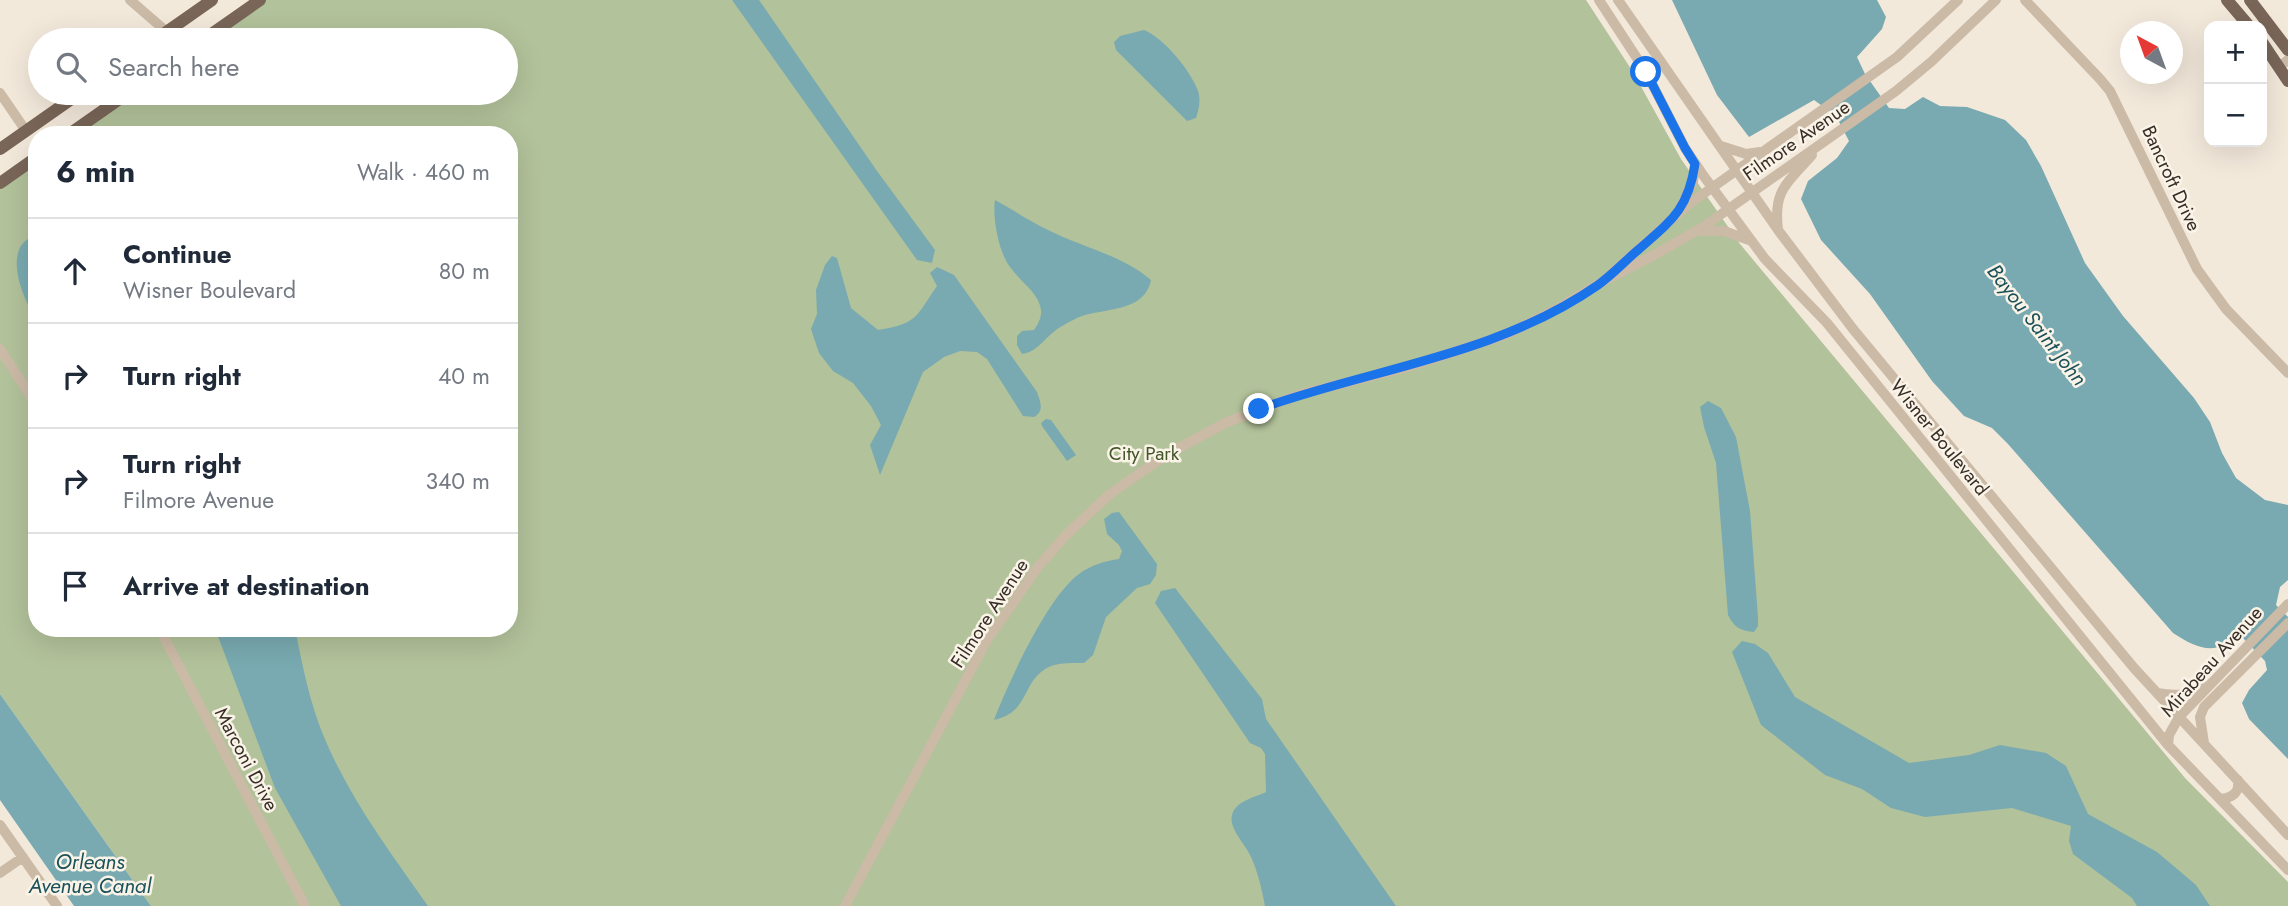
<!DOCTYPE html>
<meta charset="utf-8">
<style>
:root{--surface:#fff;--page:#f2f2f3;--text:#1f2937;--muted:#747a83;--line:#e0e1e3}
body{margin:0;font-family:Jost,sans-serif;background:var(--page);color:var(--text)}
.controls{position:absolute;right:21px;top:21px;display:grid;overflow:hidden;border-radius:14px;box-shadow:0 7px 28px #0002}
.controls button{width:63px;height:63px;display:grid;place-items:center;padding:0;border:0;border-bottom:2px solid var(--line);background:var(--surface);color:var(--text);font:35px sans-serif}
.compass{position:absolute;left:2120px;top:21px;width:63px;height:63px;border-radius:50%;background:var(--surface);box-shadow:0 7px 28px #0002;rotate:319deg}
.stop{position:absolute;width:21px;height:21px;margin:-16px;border:5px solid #1a73e8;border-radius:50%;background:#fff}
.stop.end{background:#1a73e8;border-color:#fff;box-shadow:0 2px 7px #0008}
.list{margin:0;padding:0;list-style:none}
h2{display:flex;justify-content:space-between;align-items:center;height:91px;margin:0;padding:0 28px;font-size:30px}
h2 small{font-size:23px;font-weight:400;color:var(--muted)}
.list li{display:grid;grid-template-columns:46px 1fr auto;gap:21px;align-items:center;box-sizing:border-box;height:105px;padding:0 28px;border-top:2px solid var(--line)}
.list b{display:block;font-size:26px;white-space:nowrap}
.list p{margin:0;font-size:23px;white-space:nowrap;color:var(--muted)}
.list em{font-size:23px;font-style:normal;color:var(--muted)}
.icon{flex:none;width:38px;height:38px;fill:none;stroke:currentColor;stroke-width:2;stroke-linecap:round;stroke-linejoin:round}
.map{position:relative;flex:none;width:2288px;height:906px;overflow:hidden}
.search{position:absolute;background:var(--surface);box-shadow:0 7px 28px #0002;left:28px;top:28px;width:490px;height:77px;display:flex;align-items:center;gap:18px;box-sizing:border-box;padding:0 24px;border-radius:38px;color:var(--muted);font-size:26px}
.panel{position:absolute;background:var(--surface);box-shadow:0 7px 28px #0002;left:28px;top:126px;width:490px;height:511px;border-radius:28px}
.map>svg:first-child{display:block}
.park{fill:#b2c29a}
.water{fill:#79aab1}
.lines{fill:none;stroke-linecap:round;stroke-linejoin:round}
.minor{stroke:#cbbaa6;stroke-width:10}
.major{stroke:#796658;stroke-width:12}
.route{stroke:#1a73e8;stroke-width:9}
.labels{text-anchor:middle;stroke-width:5;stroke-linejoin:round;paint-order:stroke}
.street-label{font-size:19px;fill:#372d27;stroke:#faf3e7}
.park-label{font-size:19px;fill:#43562a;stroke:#faf3e7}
.water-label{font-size:21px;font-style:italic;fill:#1b515a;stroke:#faf3e7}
</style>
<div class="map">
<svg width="2288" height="906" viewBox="0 0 2288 906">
<rect width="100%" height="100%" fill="#f3e9db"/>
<path class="park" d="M 260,0 L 1586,0 L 1633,72 L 1681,159 L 1740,244 L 2185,778 L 2288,882 L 2288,906 L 151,906 L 0,694 L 0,183 L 37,157 L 37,628 L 509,628 L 509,135 L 68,135 L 128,93 L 506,93 L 506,40 L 203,40 Z"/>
<path class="water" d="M 732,0 L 759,0 L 877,171 L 935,250 L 932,263 L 917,260 Z
M 1672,0 L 1877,0 L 1886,17 L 1882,29 L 1857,57 L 1865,74 L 1889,108 L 1905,109 L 1923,97 L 1940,106 L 1967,107 L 2005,120 L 2026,140 L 2041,166 L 2085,263 L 2123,316 L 2194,398 L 2210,422 L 2222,453 L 2236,478 L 2265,500 L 2288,505 L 2288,580 L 2280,587 L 2276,605 L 2288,617 L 2288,759 L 2249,719 L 2242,703 L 2249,690 L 2267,670 L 2265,661 L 2241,636 C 2214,655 2199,650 2173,633 L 2008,444 L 1992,428 L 1964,416 L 1932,381 L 1870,294 L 1821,240 L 1801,199 L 1808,181 L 1837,158 L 1849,141 L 1836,116 L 1814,100 L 1749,137 L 1717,95 Z
M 1144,30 C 1164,38 1191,71 1198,91 C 1201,101 1199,109 1196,118 L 1187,121 L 1116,50 L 1114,42 L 1120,36 Z
M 995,200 C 1013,210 1030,221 1048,230 C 1081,247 1122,255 1151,280 C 1144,314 1102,307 1077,318 C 1067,323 1057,328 1049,336 C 1040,344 1035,352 1022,354 L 1017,345 L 1017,336 L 1022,331 L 1034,330 C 1055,302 1024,287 1010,267 C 999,253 992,217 995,200 Z
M 37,235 L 37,322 C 22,297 0,245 37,235 Z
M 832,256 L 837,258 L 851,308 L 878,330 C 918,324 916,316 937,286 L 930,273 L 937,267 L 954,275 L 1037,392 C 1040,401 1045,411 1034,417 L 1023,416 L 987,359 L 977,352 L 960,351 L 944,357 L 923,372 L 880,475 L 870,445 L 881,425 L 871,406 L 853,383 L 833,371 L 819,353 L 811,329 L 817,314 L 816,290 L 825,265 Z
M 1708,401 L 1721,408 L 1736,437 L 1750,511 L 1758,617 L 1758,626 L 1754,632 C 1740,631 1734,627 1728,615 L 1716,463 L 1704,427 L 1700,407 Z
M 1046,419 L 1051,420 L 1076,455 L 1067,461 L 1042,426 L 1041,423 Z
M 1119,512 L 1157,564 L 1156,575 L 1150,584 L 1137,588 L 1106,617 L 1093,655 L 1084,663 C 1071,663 1056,662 1045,669 C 1021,685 1030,711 994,720 C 1008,683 1048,596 1079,574 C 1091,565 1105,561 1119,559 L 1122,551 L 1119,545 L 1107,534 L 1104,519 L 1112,513 Z
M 1175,588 L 1262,699 L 1266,719 L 1396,906 L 1265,906 C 1262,890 1258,872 1251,857 C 1246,844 1226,827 1233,812 C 1239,800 1256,797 1266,792 L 1265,754 L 1261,748 L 1250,743 L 1155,603 L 1161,591 Z
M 212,628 L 295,628 C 302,664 310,704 324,737 C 350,799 390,852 428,906 L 341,906 L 275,788 L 219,639 Z
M 1742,641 L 1755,644 L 1768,653 L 1795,697 L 1909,763 L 1969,755 L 2000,745 L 2046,753 L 2066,766 L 2088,814 L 2157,852 L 2196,885 L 2210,906 L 2137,906 L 2132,898 L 2073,854 L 2069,841 L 2071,826 L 2012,808 L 1925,817 L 1891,808 L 1862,789 L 1825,775 L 1761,725 L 1732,652 Z
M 0,694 L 151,906 L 74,906 L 0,800 Z"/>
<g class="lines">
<path class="minor" d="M 130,0 L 167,32
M 1599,0 L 1646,72 L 1685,148 L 1703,175 L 1765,259 L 1827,323 L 2168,745 L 2288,870
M 1618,0 L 1778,230 L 1853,329 L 2134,668 L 2288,835
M 2025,0 L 2100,79 L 2110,91 L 2197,269 L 2226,309 L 2288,373
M 2279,67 L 2288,60
M 0,93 L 26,131
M 1721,146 L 1746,154 L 1760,152
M 1681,206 L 1693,182 L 1695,164
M 1778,229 C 1773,189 1788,183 1812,155
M 1700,231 L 1724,231 L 1749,240
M 1612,273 L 1689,204 L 1897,57 L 1958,0
M 0,349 L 37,406
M 159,628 L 305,906
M 2157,693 C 2174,696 2189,696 2204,686
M 2204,743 L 2200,717 L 2204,707 L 2288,623
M 2168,745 L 2169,735 L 2179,717 L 2288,604
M 2220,799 C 2232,798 2240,793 2238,780
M 0,825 L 57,906
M 0,873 L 23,857
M 845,906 L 987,640 L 1038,567 L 1066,535 L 1110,494 L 1166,455 L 1227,422 L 1301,394 L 1408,367 L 1505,335 L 1555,310 L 1598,284 L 1656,254 L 1703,227 L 1896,91 L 1931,62 L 1996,0"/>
<path class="major" d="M 2227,0 L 2249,26
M 2250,0 L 2288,50
M 155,40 L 212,0
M 203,40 L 260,0
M 2262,42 L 2288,81
M 68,135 L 128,93
M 0,149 L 80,93
M 0,183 L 37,157"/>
</g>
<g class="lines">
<path class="route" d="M 1259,409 C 1373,368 1496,356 1598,285 C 1612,275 1625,261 1638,250 C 1671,221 1688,210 1695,164 L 1685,148 L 1646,72"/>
</g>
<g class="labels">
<g class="street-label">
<text transform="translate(1796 140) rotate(-35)" y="7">Filmore Avenue</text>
<text transform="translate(2172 178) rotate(65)" y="7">Bancroft Drive</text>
<text transform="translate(1940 437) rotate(51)" y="7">Wisner Boulevard</text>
<text transform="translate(989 613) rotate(-57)" y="7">Filmore Avenue</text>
<text transform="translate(2211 661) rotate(-48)" y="7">Mirabeau Avenue</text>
<text transform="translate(247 759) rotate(62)" y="7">Marconi Drive</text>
</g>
<g class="park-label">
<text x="1144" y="460">City Park</text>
</g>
<g class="water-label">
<text transform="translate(2037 325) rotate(52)" y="7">Bayou Saint John</text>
<text x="90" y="869">Orleans<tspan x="90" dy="24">Avenue Canal</tspan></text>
</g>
</g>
</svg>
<div class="controls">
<button>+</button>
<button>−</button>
</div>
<svg class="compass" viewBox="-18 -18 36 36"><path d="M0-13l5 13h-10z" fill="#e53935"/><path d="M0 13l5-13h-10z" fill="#747a83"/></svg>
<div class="stop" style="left:1646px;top:72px"></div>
<div class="stop end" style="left:1259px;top:409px"></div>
<div class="search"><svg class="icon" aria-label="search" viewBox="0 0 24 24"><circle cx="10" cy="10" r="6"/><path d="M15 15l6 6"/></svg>Search here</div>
<section class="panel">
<h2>6 min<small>Walk · 460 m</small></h2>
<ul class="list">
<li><svg class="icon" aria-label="ahead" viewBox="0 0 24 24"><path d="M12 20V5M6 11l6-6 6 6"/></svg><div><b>Continue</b><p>Wisner Boulevard</p></div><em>80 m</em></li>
<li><svg class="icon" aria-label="right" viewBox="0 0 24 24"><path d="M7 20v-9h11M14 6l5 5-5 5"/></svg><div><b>Turn right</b></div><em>40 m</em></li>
<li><svg class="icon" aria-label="right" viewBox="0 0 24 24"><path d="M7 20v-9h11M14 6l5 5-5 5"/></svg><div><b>Turn right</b><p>Filmore Avenue</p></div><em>340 m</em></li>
<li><svg class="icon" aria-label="arrive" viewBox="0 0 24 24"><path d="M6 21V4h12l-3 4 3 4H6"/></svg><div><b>Arrive at destination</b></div></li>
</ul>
</section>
</div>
